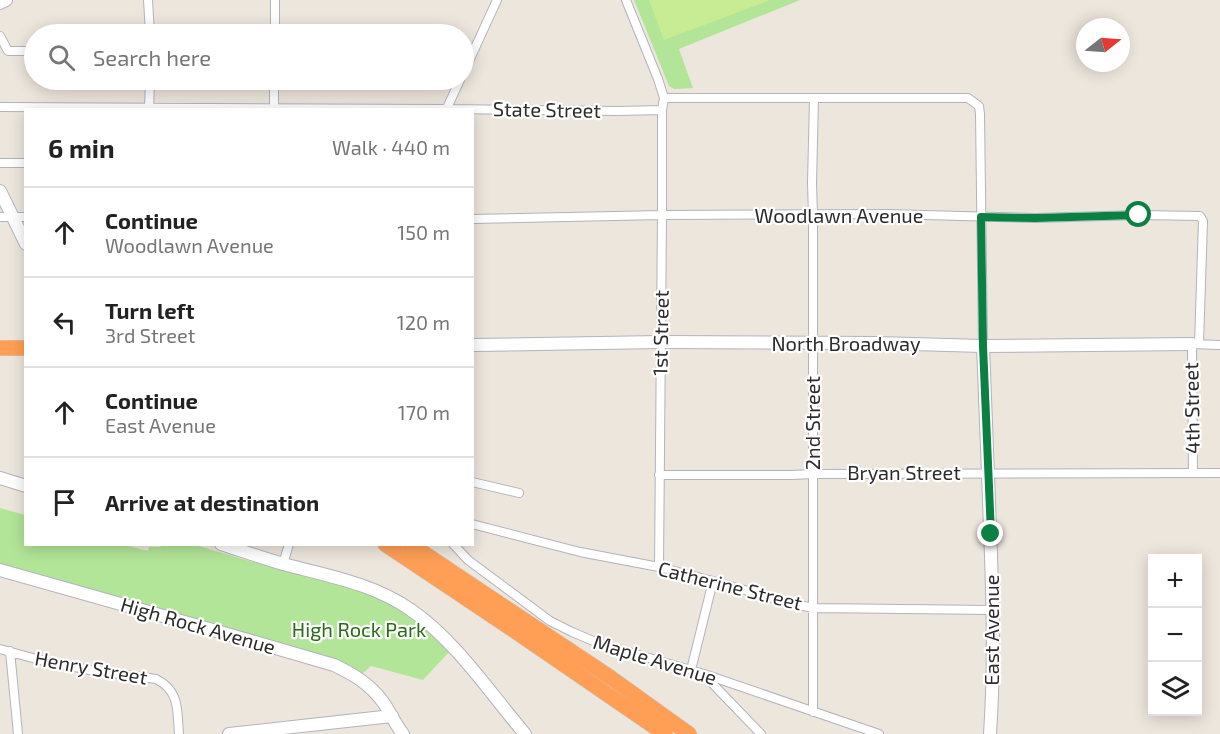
<!DOCTYPE html>
<meta charset="utf-8">
<style>
:root{--surface:#fff;--page:#f2f2f2;--text:#222;--muted:#767676;--line:#e0e0e0}
body{margin:0;font-family:"Exo 2",sans-serif;background:var(--page);color:var(--text)}
.controls{position:absolute;right:18px;bottom:18px;display:grid;overflow:hidden;border-radius:0px;box-shadow:0 3px 15px #0003}
.controls button{width:54px;height:54px;display:grid;place-items:center;padding:0;border:0;border-bottom:2px solid var(--line);background:var(--surface);color:var(--text);font:30px sans-serif}
.compass{position:absolute;left:1076px;top:18px;width:54px;height:54px;border-radius:50%;background:var(--surface);box-shadow:0 3px 15px #0003;rotate:73deg}
.stop{position:absolute;width:18px;height:18px;margin:-14px;border:4px solid #0b8043;border-radius:50%;background:#fff}
.stop.end{background:#0b8043;border-color:#fff;box-shadow:0 2px 6px #0008}
.list{margin:0;padding:0;list-style:none}
h2{display:flex;justify-content:space-between;align-items:center;height:78px;margin:0;padding:0 24px;font-size:26px}
h2 small{font-size:20px;font-weight:400;color:var(--muted)}
.list li{display:grid;grid-template-columns:39px 1fr auto;gap:18px;align-items:center;box-sizing:border-box;height:90px;padding:0 24px;border-top:2px solid var(--line)}
.list b{display:block;font-size:22px;white-space:nowrap}
.list p{margin:0;font-size:20px;white-space:nowrap;color:var(--muted)}
.list em{font-size:20px;font-style:normal;color:var(--muted)}
.icon{flex:none;width:33px;height:33px;fill:none;stroke:currentColor;stroke-width:2;stroke-linecap:round;stroke-linejoin:round}
.map{position:relative;flex:none;width:1220px;height:734px;overflow:hidden}
.search{position:absolute;background:var(--surface);box-shadow:0 3px 15px #0003;left:24px;top:24px;width:450px;height:66px;display:flex;align-items:center;gap:15px;box-sizing:border-box;padding:0 21px;border-radius:33px;color:var(--muted);font-size:22px}
.panel{position:absolute;background:var(--surface);box-shadow:0 3px 15px #0003;left:24px;top:108px;width:450px;height:438px;border-radius:0px}
.map>svg:first-child{display:block}
.green{fill:#b2e598}
.pitch{fill:#c7ec94}
.lines{fill:none;stroke-linecap:round;stroke-linejoin:round}
.street-casing{stroke:#b1b3bf;stroke-width:10}
.secondary-casing{stroke:#b1b3bf;stroke-width:14}
.highway-casing{stroke:#c8c8c8;stroke-width:16}
.street{stroke:#fff;stroke-width:8}
.secondary{stroke:#fff;stroke-width:12}
.highway{stroke:#ff9f56;stroke-width:15}
.route{stroke:#0b8043;stroke-width:8}
.labels{text-anchor:middle;stroke-width:4.5;stroke-linejoin:round;paint-order:stroke}
.street-label{font-size:20px;fill:#2b2b2b;stroke:#fff}
.park-label{font-size:20px;fill:#2a6a19;stroke:#fff}
</style>
<div class="map">
<svg width="1220" height="734" viewBox="0 0 1220 734">
<rect width="100%" height="100%" fill="#ede6dd"/>
<path class="green" d="M 634,0 L 800,0 L 679,49 L 693,88 L 674,89 L 669,86 Z
M 0,508 L 25,515 L 26,544 L 125,545 L 148,551 L 149,547 L 159,547 L 164,545 L 195,545 L 253,562 L 355,589 L 380,598 L 406,613 L 429,630 L 450,651 L 423,680 L 371,666 L 362,674 L 349,666 L 336,660 L 0,565 Z"/>
<path class="pitch" d="M 649,0 L 768,0 L 768,1 L 664,40 Z"/>
<g class="lines">
<defs>
<path id="street" d="M 148,0 L 150,34
M 626,0 L 658,79 L 664,98 L 662,110 L 662,215 L 659,567
M 275,34 L 275,0
M 0,36 L 8,51 L 34,51
M 464,72 L 497,0
M 664,98 L 968,98 L 979,106 L 980,114 L 983,346
M 0,107 L 446,109 L 617,111 L 662,110
M 149,110 L 150,80
M 274,110 L 274,80
M 446,110 L 460,80
M 0,163 L 26,163
M 0,217 L 26,217
M 472,219 L 662,215 L 888,214 L 1036,218 L 1139,215 L 1200,216 L 1203,221 L 1199,344
M 1193,473 L 1192,344 L 1220,345
M 659,475 L 791,475 L 813,474 L 1220,473
M 472,482 L 519,493
M 472,524 L 580,552 L 659,567 L 713,581 L 793,604 L 814,608 L 992,610
M 453,544 L 468,560 L 550,621 L 572,632 L 598,643 L 704,674 L 879,734
M 283,564 L 289,544
M 0,649 L 40,660 L 90,670 L 156,679 C 180,691 177,710 179,734
M 10,651 L 18,734
M 691,670 L 713,581
M 706,677 L 761,734
M 813,712 L 813,215 L 812,183 L 814,98"/>
<path id="secondary" d="M 0,3 L 6,0
M 0,191 L 26,244
M 472,345 L 661,342 L 877,343 L 983,346 L 1192,344
M 983,346 C 985,389 986,431 988,474 C 991,560 996,648 990,734
M 0,478 L 26,486
M 221,544 C 243,551 265,559 287,565 C 329,576 374,584 411,610 C 455,640 490,693 525,734
M 0,570 L 227,634 L 334,665 C 353,674 370,684 383,702 C 390,712 395,724 403,734
M 229,734 L 392,716"/>
<path id="highway" d="M 0,348 L 26,348
M 385,544 L 515,631 L 665,734
M 410,544 L 611,678 L 689,734"/>
</defs>
<use href="#street" class="street-casing"/>
<use href="#secondary" class="secondary-casing"/>
<use href="#highway" class="highway-casing"/>
<use href="#street" class="street"/>
<use href="#secondary" class="secondary"/>
<use href="#highway" class="highway"/>
</g>
<g class="lines">
<path class="route" d="M 991,534 L 983,346 L 981,217 L 1036,218 L 1139,215"/>
</g>
<g class="labels">
<g class="street-label">
<text transform="translate(547 110) rotate(1)" y="7">State Street</text>
<text x="839" y="223">Woodlawn Avenue</text>
<text transform="translate(661 333) rotate(-89)" y="7">1st Street</text>
<text x="846" y="351">North Broadway</text>
<text transform="translate(1192 408) rotate(-91)" y="7">4th Street</text>
<text transform="translate(813 423) rotate(-90)" y="7">2nd Street</text>
<text x="904" y="480">Bryan Street</text>
<text transform="translate(730 586) rotate(14)" y="7">Catherine Street</text>
<text transform="translate(198 626) rotate(16)" y="7">High Rock Avenue</text>
<text transform="translate(992 630) rotate(-90)" y="7">East Avenue</text>
<text transform="translate(655 660) rotate(17)" y="7">Maple Avenue</text>
<text transform="translate(91 668) rotate(10)" y="7">Henry Street</text>
</g>
<g class="park-label">
<text x="359" y="637">High Rock Park</text>
</g>
</g>
</svg>
<div class="controls">
<button>+</button>
<button>−</button>
<button><svg class="icon" aria-label="layers" viewBox="0 0 24 24"><path d="M12 4l9 5-9 5-9-5zM3 14l9 5 9-5"/></svg></button>
</div>
<svg class="compass" viewBox="-18 -18 36 36"><path d="M0-13l5 13h-10z" fill="#e53935"/><path d="M0 13l5-13h-10z" fill="#767676"/></svg>
<div class="stop" style="left:1139px;top:215px"></div>
<div class="stop end" style="left:991px;top:534px"></div>
<div class="search"><svg class="icon" aria-label="search" viewBox="0 0 24 24"><circle cx="10" cy="10" r="6"/><path d="M15 15l6 6"/></svg>Search here</div>
<section class="panel">
<h2>6 min<small>Walk · 440 m</small></h2>
<ul class="list">
<li><svg class="icon" aria-label="ahead" viewBox="0 0 24 24"><path d="M12 20V5M6 11l6-6 6 6"/></svg><div><b>Continue</b><p>Woodlawn Avenue</p></div><em>150 m</em></li>
<li><svg class="icon" aria-label="left" viewBox="0 0 24 24"><path d="M17 20v-9H6M10 6l-5 5 5 5"/></svg><div><b>Turn left</b><p>3rd Street</p></div><em>120 m</em></li>
<li><svg class="icon" aria-label="ahead" viewBox="0 0 24 24"><path d="M12 20V5M6 11l6-6 6 6"/></svg><div><b>Continue</b><p>East Avenue</p></div><em>170 m</em></li>
<li><svg class="icon" aria-label="arrive" viewBox="0 0 24 24"><path d="M6 21V4h12l-3 4 3 4H6"/></svg><div><b>Arrive at destination</b></div></li>
</ul>
</section>
</div>
